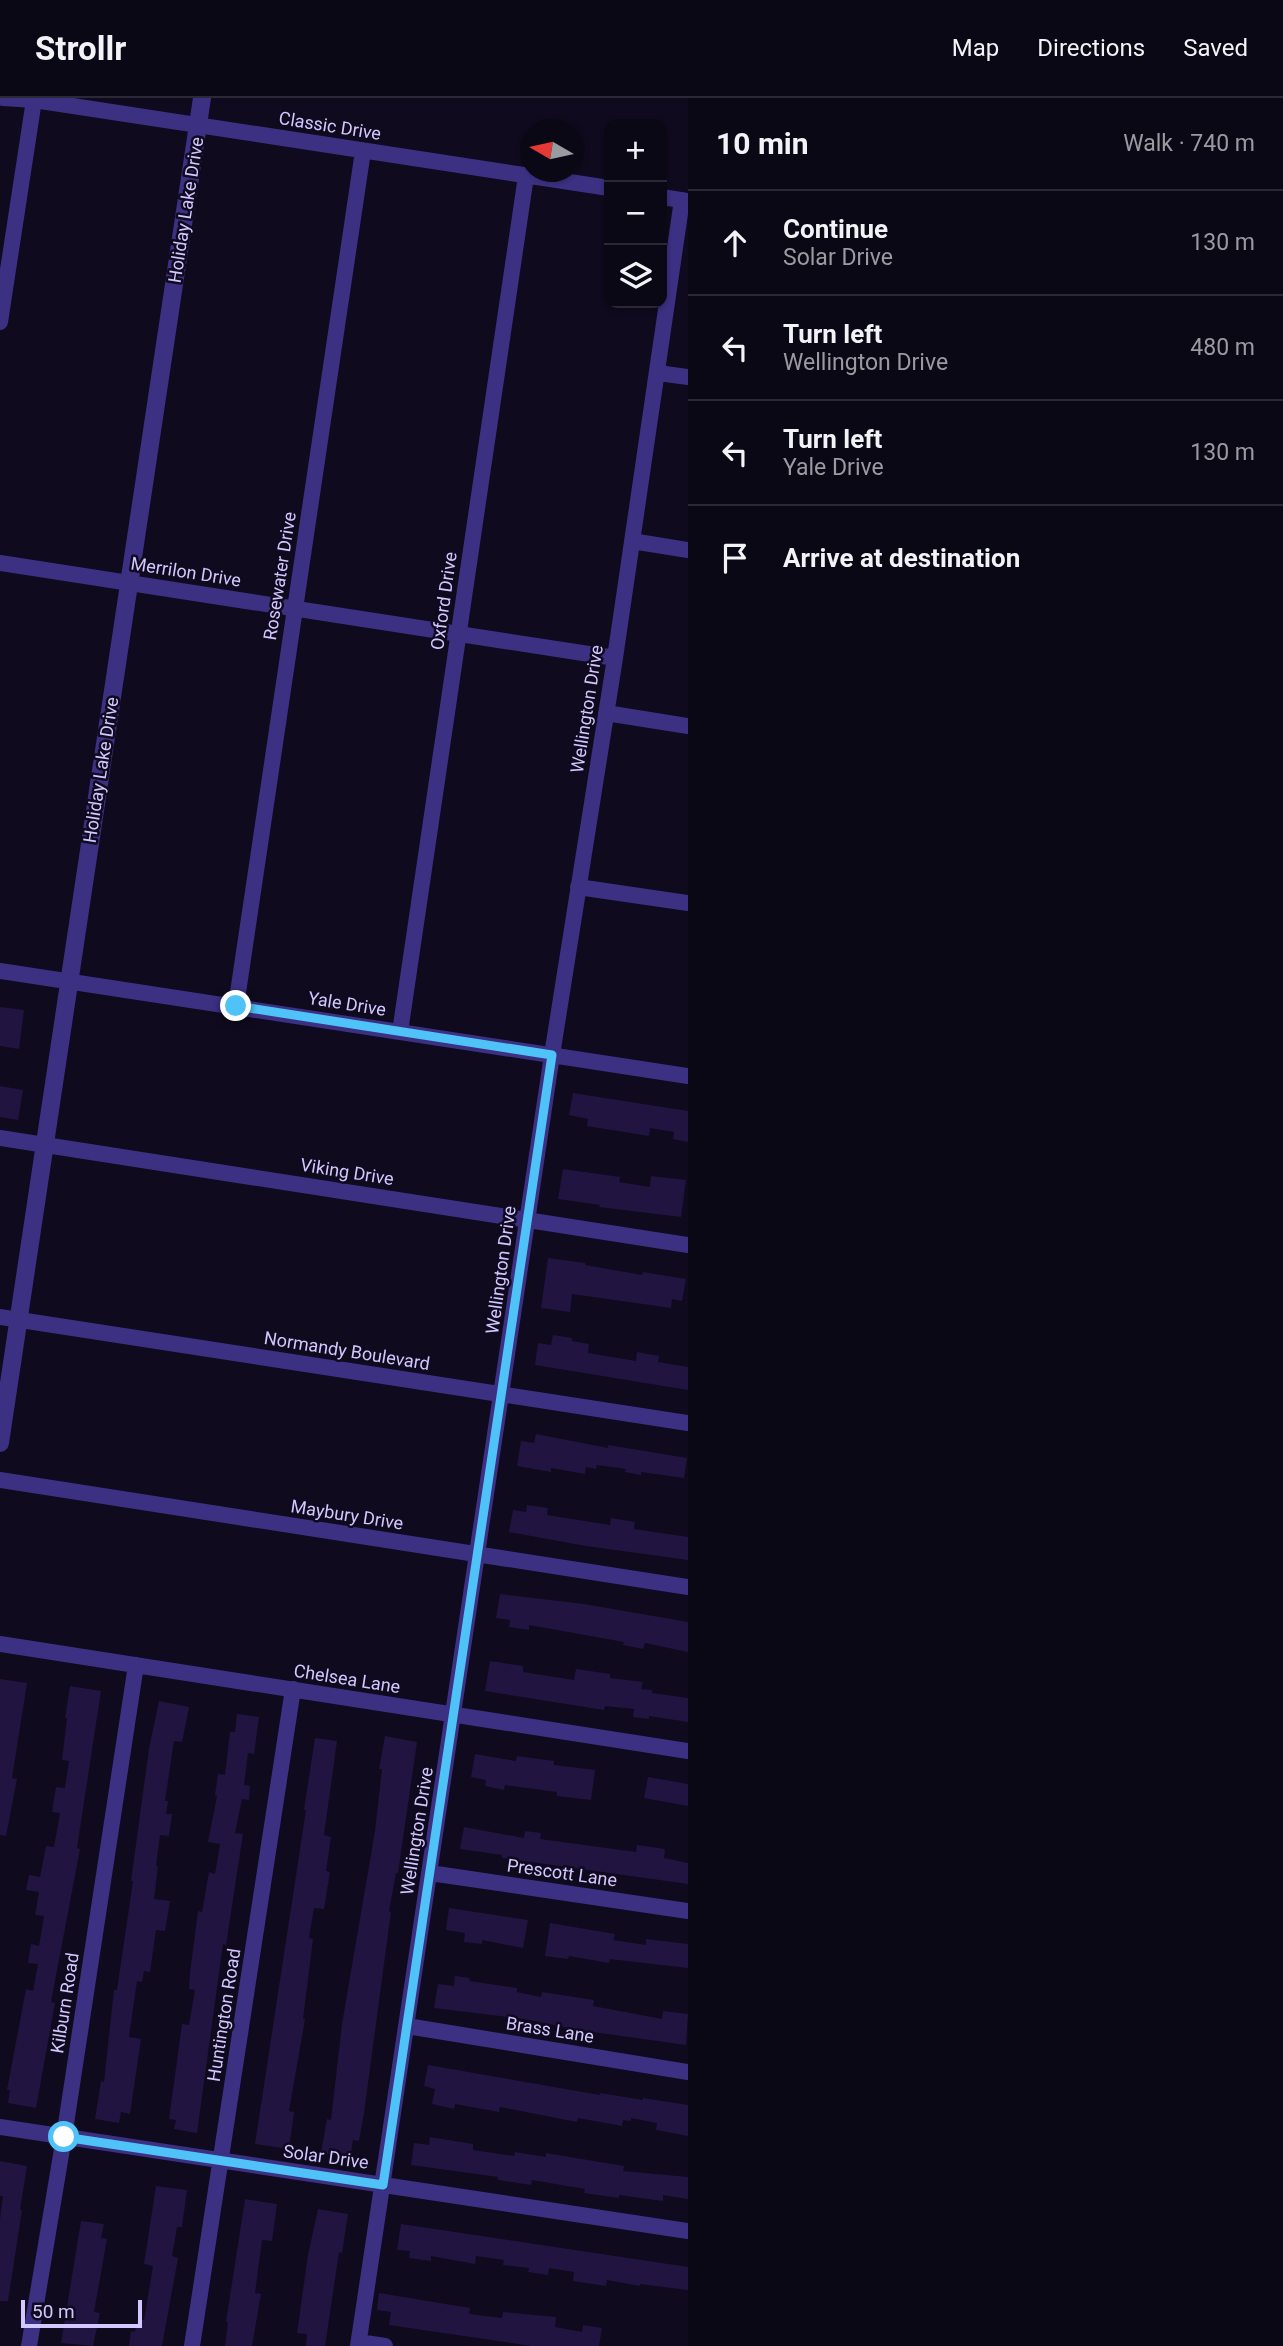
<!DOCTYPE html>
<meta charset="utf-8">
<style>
:root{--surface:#0b0816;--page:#191623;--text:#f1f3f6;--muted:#9a9aa1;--line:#2b2935}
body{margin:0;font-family:Roboto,sans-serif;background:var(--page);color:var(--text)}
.controls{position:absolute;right:21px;top:21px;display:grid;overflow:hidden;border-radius:14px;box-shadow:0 2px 5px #0004}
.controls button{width:63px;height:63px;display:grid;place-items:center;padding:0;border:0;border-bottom:2px solid var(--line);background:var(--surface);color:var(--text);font:35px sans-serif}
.compass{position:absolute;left:520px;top:21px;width:63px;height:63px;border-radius:50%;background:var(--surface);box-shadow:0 2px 5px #0004;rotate:279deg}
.scale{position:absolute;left:21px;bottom:18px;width:121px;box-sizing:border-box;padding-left:7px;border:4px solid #d2c7ff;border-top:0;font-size:19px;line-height:24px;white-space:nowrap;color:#d2c7ff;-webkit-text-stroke:5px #0f0a1e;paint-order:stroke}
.stop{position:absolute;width:21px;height:21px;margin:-16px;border:5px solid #4fc3f7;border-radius:50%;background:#fff}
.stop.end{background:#4fc3f7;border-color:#fff;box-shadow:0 2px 7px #0008}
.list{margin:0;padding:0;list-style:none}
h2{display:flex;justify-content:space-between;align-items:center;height:91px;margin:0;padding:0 28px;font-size:30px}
h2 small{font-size:23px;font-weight:400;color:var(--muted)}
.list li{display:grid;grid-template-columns:46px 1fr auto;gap:21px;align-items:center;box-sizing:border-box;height:105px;padding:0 28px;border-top:2px solid var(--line)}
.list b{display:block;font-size:26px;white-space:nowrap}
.list p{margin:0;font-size:23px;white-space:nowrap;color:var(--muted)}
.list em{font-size:23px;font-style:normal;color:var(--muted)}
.icon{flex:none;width:38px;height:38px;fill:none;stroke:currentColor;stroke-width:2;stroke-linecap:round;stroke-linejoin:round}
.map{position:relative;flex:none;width:688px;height:2248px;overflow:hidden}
header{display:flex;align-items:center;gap:42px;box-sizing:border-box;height:98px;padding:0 35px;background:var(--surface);border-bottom:2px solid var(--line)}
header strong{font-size:33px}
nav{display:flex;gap:38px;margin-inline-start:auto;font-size:24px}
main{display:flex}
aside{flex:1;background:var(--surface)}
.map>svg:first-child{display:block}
.building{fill:#211441}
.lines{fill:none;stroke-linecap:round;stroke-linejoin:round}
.minor{stroke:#3b3082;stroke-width:16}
.tertiary{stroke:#3b3082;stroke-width:18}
.route{stroke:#4fc3f7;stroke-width:9}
.labels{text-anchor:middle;stroke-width:5;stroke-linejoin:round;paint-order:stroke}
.street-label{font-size:18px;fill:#d2c7ff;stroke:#0f0a1e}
</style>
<header>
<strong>Strollr</strong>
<nav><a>Map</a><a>Directions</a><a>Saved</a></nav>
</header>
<main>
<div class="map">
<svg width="688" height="2248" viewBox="0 0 688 2248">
<rect width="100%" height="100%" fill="#0f0a1e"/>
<path class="building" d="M 0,909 L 24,912 L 19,951 L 0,948 Z
M 0,988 L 23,992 L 18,1022 L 0,1019 Z
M 573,995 L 688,1013 L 688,1044 L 673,1041 L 674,1034 L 650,1030 L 649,1038 L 587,1028 L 588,1021 L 569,1017 Z
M 563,1071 L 620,1079 L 619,1084 L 650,1089 L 651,1078 L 686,1082 L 681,1119 L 599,1109 L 600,1107 L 558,1101 Z
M 548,1160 L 585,1165 L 585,1167 L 642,1177 L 643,1174 L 686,1181 L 682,1203 L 672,1201 L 671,1210 L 572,1196 L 570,1214 L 541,1210 Z
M 553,1237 L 572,1240 L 572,1243 L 589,1246 L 588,1255 L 636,1263 L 637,1254 L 659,1258 L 658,1264 L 688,1269 L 688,1292 L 535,1267 L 538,1245 L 551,1247 Z
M 536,1336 L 608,1350 L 608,1347 L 687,1360 L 684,1380 L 641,1374 L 641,1377 L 625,1374 L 626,1371 L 597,1367 L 596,1371 L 586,1369 L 585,1376 L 551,1370 L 551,1374 L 517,1368 L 521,1343 L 534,1345 Z
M 527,1407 L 548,1410 L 547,1417 L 610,1427 L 611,1420 L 635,1424 L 634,1431 L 688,1439 L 688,1462 L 586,1448 L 509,1434 L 513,1412 L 526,1414 Z
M 500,1496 L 584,1506 L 688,1524 L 688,1554 L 645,1545 L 643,1551 L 623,1547 L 624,1544 L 529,1527 L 529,1532 L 509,1529 L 510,1522 L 496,1520 Z
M 490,1563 L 523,1568 L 523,1574 L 574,1582 L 576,1571 L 610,1576 L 610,1580 L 643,1584 L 641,1591 L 652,1592 L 652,1595 L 688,1600 L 688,1624 L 649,1618 L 649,1621 L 633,1619 L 634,1611 L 605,1608 L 604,1612 L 485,1593 Z
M 0,1581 L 27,1585 L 12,1680 L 17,1681 L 6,1738 L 0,1737 Z
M 70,1588 L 101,1593 L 77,1750 L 80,1751 L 51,1904 L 55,1905 L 36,2010 L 8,2005 L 10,1992 L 7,1992 L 26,1891 L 33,1893 L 38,1866 L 28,1865 L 31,1846 L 39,1848 L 44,1818 L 35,1817 L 39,1794 L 26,1792 L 29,1777 L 40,1779 L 46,1748 L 54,1749 L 60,1715 L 52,1714 L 56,1689 L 65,1690 L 69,1663 L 62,1662 L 67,1620 L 65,1620 Z
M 159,1603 L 189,1609 L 182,1644 L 174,1643 L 165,1703 L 168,1703 L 166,1716 L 172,1716 L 169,1738 L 160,1737 L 156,1768 L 158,1768 L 154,1801 L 170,1803 L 165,1833 L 156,1832 L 150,1874 L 144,1873 L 142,1884 L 137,1883 L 129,1939 L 141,1941 L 130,2016 L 121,2014 L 119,2025 L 95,2021 L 101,1983 L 104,1984 L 114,1892 L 117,1892 L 133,1783 L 131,1783 L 149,1651 Z
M 237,1616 L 259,1619 L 254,1656 L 248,1655 L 244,1687 L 250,1688 L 249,1702 L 242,1701 L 235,1735 L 243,1736 L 226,1847 L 223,1846 L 197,2035 L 174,2031 L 176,2022 L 169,2021 L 182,1926 L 189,1927 L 195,1892 L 189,1891 L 190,1875 L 198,1813 L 202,1814 L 209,1774 L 215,1776 L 220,1746 L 208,1744 L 217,1698 L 215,1697 L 218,1676 L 225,1677 L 230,1634 L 235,1634 Z
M 385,1638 L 417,1644 L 398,1775 L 396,1775 L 389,1813 L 391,1814 L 364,2015 L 359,2043 L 353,2042 L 350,2060 L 321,2055 L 327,2021 L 331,2022 L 342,1926 L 375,1733 L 382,1671 L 379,1671 Z
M 315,1640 L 337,1643 L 324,1737 L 331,1739 L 326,1773 L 330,1774 L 324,1811 L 314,1810 L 309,1840 L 313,1841 L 303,1921 L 305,1921 L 289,2013 L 294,2014 L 289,2051 L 255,2046 L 306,1712 L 304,1712 Z
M 475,1656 L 516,1663 L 517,1658 L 554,1663 L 554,1667 L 595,1672 L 591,1702 L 557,1698 L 557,1694 L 505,1687 L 504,1692 L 485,1688 L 486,1682 L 471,1679 Z
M 648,1679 L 688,1686 L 688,1708 L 644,1700 Z
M 464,1729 L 524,1740 L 525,1733 L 541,1735 L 540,1741 L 636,1754 L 637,1747 L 665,1751 L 664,1760 L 688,1765 L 688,1786 L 502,1760 L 502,1757 L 460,1751 Z
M 449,1810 L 528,1822 L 523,1850 L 482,1842 L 482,1846 L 464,1844 L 465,1835 L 446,1832 Z
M 550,1825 L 615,1836 L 613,1842 L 646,1847 L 646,1841 L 688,1846 L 688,1870 L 610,1861 L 609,1865 L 569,1858 L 568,1861 L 545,1858 Z
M 455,1878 L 470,1880 L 469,1883 L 517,1890 L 517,1894 L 541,1899 L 542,1894 L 594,1902 L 593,1908 L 662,1921 L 663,1913 L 688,1916 L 686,1947 L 579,1932 L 524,1921 L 434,1910 L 438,1886 L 454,1888 Z
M 428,1967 L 600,1997 L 600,1995 L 643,2002 L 643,2000 L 688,2007 L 688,2038 L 656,2032 L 657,2025 L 631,2020 L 631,2023 L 623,2022 L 622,2028 L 578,2020 L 577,2024 L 500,2009 L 499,2014 L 455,2006 L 454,2011 L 432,2006 L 435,1991 L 424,1988 Z
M 430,2039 L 473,2046 L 473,2052 L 514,2058 L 515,2054 L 546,2059 L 546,2055 L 624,2068 L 623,2073 L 688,2079 L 688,2101 L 663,2097 L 663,2103 L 619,2097 L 619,2100 L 584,2095 L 585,2091 L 532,2082 L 531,2087 L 498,2082 L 498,2079 L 411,2067 L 414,2045 L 429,2047 Z
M 0,2063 L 27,2068 L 20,2112 L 22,2112 L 8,2203 L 0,2203 L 0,2121 L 3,2098 L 0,2098 Z
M 156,2088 L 187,2092 L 182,2129 L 177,2129 L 172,2158 L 178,2160 L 162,2248 L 129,2248 L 131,2233 L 135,2234 L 138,2221 L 144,2222 L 153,2168 L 144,2166 Z
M 245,2101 L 277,2106 L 272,2143 L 262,2142 L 255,2195 L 261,2196 L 252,2248 L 225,2248 L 228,2224 L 226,2224 Z
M 318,2111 L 348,2116 L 342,2155 L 339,2154 L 325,2248 L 306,2248 L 307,2236 L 297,2235 L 308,2157 Z
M 81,2123 L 104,2126 L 101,2140 L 107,2141 L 94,2214 L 100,2215 L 93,2248 L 61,2245 Z
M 401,2126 L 688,2169 L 688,2192 L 640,2186 L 640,2188 L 607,2182 L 606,2188 L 573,2183 L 574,2174 L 549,2170 L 548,2177 L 528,2174 L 529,2170 L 503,2167 L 504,2162 L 476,2158 L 475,2166 L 431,2158 L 431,2163 L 409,2160 L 410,2153 L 397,2152 Z
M 379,2195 L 470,2210 L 469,2216 L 502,2220 L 503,2214 L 556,2219 L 555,2229 L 582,2234 L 583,2227 L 602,2230 L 599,2248 L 532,2248 L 389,2227 L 391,2214 L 377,2212 Z"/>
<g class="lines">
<path class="minor" d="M 3,0 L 34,2 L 609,90
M 662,99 L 688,103
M 0,224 L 34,2
M 658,275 L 688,279
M 632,443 L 688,452
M 0,465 L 615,560
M 606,615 L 688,628
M 578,789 L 688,805
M 0,873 L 688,978
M 236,908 L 363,53
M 400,934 L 526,78
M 0,1040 L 688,1147
M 0,1219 L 688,1325
M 0,1382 L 688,1489
M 0,1546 L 688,1653
M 430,1775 L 688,1813
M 407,1928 L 688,1974
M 0,2029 L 688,2133
M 359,2244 L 385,2248
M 29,2248 L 64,2039 L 136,1567
M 192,2248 L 293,1591
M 358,2248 L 552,957 L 615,560 L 682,102"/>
<path class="tertiary" d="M 0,1345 L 202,0"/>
</g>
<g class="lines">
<path class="route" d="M 64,2039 L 383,2087 L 552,957 L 236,908"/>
</g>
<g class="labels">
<g class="street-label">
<text transform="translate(330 28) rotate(9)" y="6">Classic Drive</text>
<text transform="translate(186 112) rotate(-81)" y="6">Holiday Lake Drive</text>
<text transform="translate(186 474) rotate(9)" y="6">Merrilon Drive</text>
<text transform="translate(280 478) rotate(-81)" y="6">Rosewater Drive</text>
<text transform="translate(444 503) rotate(-82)" y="6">Oxford Drive</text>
<text transform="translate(587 611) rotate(-81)" y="6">Wellington Drive</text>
<text transform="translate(101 672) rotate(-81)" y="6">Holiday Lake Drive</text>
<text transform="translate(347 906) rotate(9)" y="6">Yale Drive</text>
<text transform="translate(347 1074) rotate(9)" y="6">Viking Drive</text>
<text transform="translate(501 1172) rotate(-82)" y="6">Wellington Drive</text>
<text transform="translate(347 1253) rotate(9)" y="6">Normandy Boulevard</text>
<text transform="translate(347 1417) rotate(9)" y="6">Maybury Drive</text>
<text transform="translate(347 1581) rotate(9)" y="6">Chelsea Lane</text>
<text transform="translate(417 1733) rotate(-81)" y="6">Wellington Drive</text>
<text transform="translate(562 1775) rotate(8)" y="6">Prescott Lane</text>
<text transform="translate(65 1905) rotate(-81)" y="6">Kilburn Road</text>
<text transform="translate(224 1917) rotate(-81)" y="6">Huntington Road</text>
<text transform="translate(550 1932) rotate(9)" y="6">Brass Lane</text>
<text transform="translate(326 2059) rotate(8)" y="6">Solar Drive</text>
</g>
</g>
</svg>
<div class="controls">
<button>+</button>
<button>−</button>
<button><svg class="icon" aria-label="layers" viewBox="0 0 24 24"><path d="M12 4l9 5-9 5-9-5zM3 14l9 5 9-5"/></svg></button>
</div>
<svg class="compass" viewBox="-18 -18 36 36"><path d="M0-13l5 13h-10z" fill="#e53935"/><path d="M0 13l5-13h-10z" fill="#9a9aa1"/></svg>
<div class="scale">50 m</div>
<div class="stop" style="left:64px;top:2039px"></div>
<div class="stop end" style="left:236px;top:908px"></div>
</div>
<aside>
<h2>10 min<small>Walk · 740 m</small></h2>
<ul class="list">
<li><svg class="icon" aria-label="ahead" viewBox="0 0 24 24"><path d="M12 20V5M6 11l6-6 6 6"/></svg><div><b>Continue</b><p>Solar Drive</p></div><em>130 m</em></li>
<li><svg class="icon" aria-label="left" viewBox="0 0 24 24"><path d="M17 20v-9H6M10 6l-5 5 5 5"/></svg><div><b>Turn left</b><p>Wellington Drive</p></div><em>480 m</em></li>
<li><svg class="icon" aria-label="left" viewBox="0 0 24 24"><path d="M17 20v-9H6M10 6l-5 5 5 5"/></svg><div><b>Turn left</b><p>Yale Drive</p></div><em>130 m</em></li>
<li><svg class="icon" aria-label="arrive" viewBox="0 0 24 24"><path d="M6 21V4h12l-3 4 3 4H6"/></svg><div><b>Arrive at destination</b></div></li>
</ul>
</aside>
</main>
